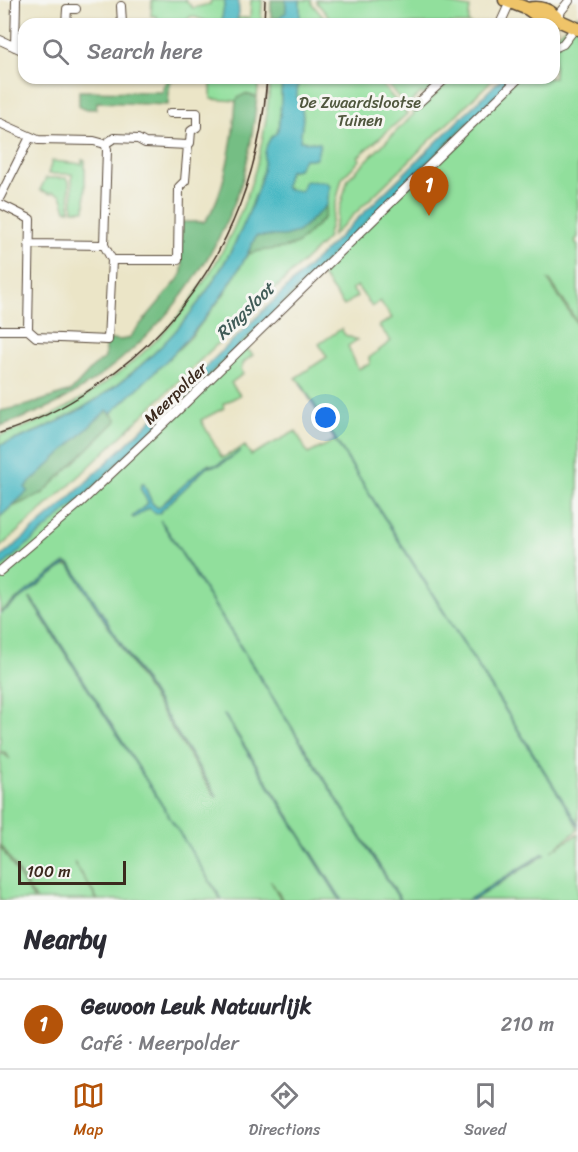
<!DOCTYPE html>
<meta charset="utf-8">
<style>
:root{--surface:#fff;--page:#f2f2f3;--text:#2b2b33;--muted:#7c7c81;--line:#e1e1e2;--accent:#b45309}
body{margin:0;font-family:Sriracha,sans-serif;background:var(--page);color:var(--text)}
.scale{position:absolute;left:18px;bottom:15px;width:108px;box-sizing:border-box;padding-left:6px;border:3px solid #3b2a1e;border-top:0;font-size:16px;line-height:21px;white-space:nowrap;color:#3b2a1e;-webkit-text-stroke:4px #f6f6f2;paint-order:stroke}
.you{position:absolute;left:326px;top:418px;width:21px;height:21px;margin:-15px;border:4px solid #fff;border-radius:50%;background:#1a73e8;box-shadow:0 0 0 9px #1a73e833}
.badge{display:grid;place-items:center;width:39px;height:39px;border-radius:50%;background:var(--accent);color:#fff;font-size:20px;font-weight:700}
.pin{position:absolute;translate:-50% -50px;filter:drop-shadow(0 2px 3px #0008)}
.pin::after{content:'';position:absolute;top:32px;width:21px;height:18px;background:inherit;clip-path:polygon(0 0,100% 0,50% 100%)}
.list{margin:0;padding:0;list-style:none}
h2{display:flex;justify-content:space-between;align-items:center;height:78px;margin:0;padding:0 24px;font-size:26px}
h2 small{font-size:20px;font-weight:400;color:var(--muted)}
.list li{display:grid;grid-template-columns:39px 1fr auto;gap:18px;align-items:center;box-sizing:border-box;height:90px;padding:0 24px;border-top:2px solid var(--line)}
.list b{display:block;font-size:22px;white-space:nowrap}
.list p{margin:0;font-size:20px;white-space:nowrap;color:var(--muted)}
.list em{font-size:20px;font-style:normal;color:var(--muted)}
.icon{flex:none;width:33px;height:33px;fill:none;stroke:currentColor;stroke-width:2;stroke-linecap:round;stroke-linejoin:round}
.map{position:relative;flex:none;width:578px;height:900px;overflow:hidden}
.search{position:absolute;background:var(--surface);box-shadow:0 2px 4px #0004;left:18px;right:18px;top:18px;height:66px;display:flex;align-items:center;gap:15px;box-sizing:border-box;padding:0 21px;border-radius:18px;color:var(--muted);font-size:22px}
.sheet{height:168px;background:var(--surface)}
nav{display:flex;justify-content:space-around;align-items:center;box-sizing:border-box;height:84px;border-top:2px solid var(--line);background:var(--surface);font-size:16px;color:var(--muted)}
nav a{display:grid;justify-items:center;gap:3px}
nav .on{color:var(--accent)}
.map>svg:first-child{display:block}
.green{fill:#91df9c;stroke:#66845d;stroke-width:1.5;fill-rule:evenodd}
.forest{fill:#74be84;stroke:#587451;stroke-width:1.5}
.water{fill:#4bb9c4;stroke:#437271;stroke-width:1.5}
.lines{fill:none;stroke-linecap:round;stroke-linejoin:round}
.minor-casing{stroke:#554637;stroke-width:10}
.primary-casing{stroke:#554637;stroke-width:15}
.minor{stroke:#fff;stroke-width:8}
.primary{stroke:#efc469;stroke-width:12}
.tram{stroke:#3b2a1e;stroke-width:1.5}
.labels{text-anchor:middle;stroke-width:6;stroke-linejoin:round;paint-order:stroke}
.park-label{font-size:16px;fill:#50573e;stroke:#f6f6f2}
.street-label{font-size:16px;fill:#3b2a1e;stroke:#f6f6f2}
.water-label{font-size:18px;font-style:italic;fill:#415c58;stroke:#f6f6f2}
</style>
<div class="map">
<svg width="578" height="900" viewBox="0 0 578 900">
<rect width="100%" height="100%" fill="#f6f6f2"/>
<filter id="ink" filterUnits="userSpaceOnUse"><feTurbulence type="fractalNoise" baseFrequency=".0167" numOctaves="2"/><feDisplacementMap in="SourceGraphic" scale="12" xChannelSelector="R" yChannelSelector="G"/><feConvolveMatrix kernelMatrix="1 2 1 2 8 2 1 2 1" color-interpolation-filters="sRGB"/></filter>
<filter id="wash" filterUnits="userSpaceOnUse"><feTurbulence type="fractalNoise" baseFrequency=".008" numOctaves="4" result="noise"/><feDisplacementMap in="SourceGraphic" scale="24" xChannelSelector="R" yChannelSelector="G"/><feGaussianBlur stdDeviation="1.35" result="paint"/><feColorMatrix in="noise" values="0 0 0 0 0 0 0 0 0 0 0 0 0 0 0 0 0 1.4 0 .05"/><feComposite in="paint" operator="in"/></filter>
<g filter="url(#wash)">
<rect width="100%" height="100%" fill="#ebe5c7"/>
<path class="green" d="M 152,0 L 185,0 L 193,8 L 210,4 L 211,0 L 225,0 L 221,24 C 206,24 205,19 191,16 L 183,24 L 157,24 L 157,16 L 151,16 Z
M 251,0 L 262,0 L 261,24 L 236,24 L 238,18 L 250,18 Z
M 300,0 L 311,0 L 312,4 L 329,24 L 300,24 Z
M 316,0 L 447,0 L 446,3 L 470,8 L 468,23 L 471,24 L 335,24 L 318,4 Z
M 578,15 L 578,237 L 575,241 L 578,246 L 578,323 L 550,280 L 548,280 L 578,326 L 578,824 L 573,818 L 578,830 L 551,851 L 578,834 L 578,900 L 473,900 L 545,855 L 544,853 L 468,900 L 401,900 L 288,721 L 400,900 L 342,900 L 229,721 L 340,900 L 283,900 L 270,880 L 281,900 L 222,900 L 197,861 L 221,900 L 98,900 L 74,862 L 97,900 L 36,900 L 0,843 L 0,754 L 4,754 L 10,759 L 5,752 L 0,752 L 0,614 L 64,566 L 70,566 L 208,786 L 215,796 L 217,796 L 71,565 L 65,563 L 0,612 L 0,568 L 449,142 L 514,78 L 554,78 L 554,38 ZM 321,274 L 344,306 L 357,296 L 352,289 L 357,286 L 372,307 L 380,301 L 392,318 L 379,326 L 391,341 L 369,358 L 370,364 L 358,369 L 348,346 L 357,340 L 345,335 L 341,329 L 319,344 L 327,357 L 295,378 L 301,383 L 336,440 L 308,454 L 296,431 L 251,455 L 245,446 L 222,458 L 201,420 L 224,408 L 223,404 L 240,395 L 231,383 L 243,374 L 241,369 L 244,362 L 253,355 L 246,348 ZM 209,464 L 210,467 L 207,467 L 161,510 L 149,508 L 133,517 L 148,503 L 144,494 L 144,484 L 152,503 L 158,508 ZM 31,598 L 140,770 L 30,599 Z
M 214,78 L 259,78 L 257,97 L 245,94 L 236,101 L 211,99 L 211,81 Z
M 270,78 L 282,78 C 281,89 281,125 277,132 C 274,136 269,139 268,143 C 264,150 265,161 263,170 C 260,185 253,203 247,217 C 200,327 114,408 0,445 L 0,435 C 36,425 71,407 102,385 C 204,315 264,202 270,78 Z
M 298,78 L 376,78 L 407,114 L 358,157 L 360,160 L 342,178 L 327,239 L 70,485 L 0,547 L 0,517 L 10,508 L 43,493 L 117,420 L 111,413 L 191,337 L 224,294 L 248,254 L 259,251 L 292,246 L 302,239 L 324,218 L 330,187 L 304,183 L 301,191 C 296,191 288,190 285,186 L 289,171 L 296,170 L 304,159 L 314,159 L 319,143 L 300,141 L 303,118 L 302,108 L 297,97 Z
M 382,78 L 442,78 L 425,95 L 421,93 L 411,102 L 413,106 L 409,109 Z
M 453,78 L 494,78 L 332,236 L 348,179 L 414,114 L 412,111 L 416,108 L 418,110 Z
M 82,160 L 85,160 L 85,210 L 73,210 L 72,174 L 48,174 L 52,161 L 82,164 Z
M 46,178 L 66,178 L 69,181 L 70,210 L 66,210 L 61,195 L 52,192 L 51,194 L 40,190 Z
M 0,846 L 34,900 L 0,900 Z"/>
<path class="forest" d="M 271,0 L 286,0 L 287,12 L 278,18 L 271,18 Z
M 168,78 L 214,78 L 211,81 L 170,80 L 168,105 L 97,102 L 96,109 L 83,109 L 79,106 L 79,91 L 163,92 L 163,87 Z
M 245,94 L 257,97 C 254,124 250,152 243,178 C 214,273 145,354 59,402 C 41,412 20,419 0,426 L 0,411 L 28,405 L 71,391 L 92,368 L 105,358 L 105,342 C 113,337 121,342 129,338 L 181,276 L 183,265 L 180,260 L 182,222 L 204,222 C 225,199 234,132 236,101 L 239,97 Z
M 327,205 L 324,218 L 297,244 L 284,248 L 259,251 L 248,254 L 256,236 C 299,236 297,233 327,205 Z
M 107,410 L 117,420 L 43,493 L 10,508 L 27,491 L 25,487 Z"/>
<path class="water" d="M 225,0 L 238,0 L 239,13 L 236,24 L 221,24 Z
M 286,0 L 300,0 L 300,24 L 278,24 L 278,18 L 286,12 Z
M 282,78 L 298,78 L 297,97 L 302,108 L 303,118 L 300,141 L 320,143 L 317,157 L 314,159 L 304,159 L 298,169 L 289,171 L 285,186 L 287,189 L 301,191 L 305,181 L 326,182 L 330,186 L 327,205 L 298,232 L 284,236 L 256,236 C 221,312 172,357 111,413 L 107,410 L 25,487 L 28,491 L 0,517 L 0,445 C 112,410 202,325 247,217 C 253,202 260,185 263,170 C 264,161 264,150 268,143 C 269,138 274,136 277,132 C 281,125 281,89 282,78 Z
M 502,78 L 514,78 L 86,494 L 0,568 L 0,558 L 63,504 L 140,431 Z
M 300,383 L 578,824 L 578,826 L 335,440 Z
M 241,451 L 220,465 L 207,467 L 159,513 L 156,514 L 149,508 L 134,518 L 132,517 L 148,503 L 140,488 L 142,484 L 144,484 L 152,503 L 158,508 L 206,465 L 217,465 Z
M 160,520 L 164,525 L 401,900 L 400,900 Z
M 65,563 L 71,565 L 86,587 L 217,797 L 70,566 L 67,564 L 61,568 L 0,614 L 27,591 Z
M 30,598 L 39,609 L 222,900 Z
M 224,715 L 225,715 L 342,900 L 340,900 Z
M 544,853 L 545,854 L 473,900 L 468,900 Z"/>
</g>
<g filter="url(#ink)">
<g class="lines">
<defs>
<path id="minor" d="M 121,6 L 122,24
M 558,20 L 561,11 L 569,1
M 66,24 L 67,9 L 76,9
M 500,24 L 510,2
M 0,40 L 24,51
M 15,47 L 16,0
M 554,48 L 563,44 L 576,27
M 415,106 L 446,78
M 170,113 L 197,113 L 197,127 L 191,131 L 190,143 L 188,145
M 0,123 L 38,140 L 94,141 L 105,144 L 107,149 L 104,245 L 112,260
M 105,144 L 114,138 L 138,139 L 145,143 L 188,145 L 185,181 L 179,187 L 178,260 L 112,260
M 0,197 L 30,137
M 0,204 L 30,219 L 28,330
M 29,244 L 104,245
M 0,330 L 28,330
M 28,330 L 36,337 L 108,340 L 112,260
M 0,571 L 80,503 L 175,413 L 519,78"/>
<path id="primary" d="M 505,0 L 528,9 L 539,17 L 549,21 L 558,20 L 578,29
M 528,9 C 540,6 551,10 558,20"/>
</defs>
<use href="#minor" class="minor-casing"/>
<use href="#primary" class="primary-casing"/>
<use href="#minor" class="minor"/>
<use href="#primary" class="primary"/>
<path class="tram" d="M 264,24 L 265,0
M 0,433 C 33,423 65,407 94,387 C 201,315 258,206 267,78"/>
</g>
</g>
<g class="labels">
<g class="park-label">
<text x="360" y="108">De Zwaardslootse<tspan x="360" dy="18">Tuinen</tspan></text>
</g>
<g class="street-label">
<text transform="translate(175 393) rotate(-44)" y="6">Meerpolder</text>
</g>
<g class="water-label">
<text transform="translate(245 311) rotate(-44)" y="6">Ringsloot</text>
</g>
</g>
</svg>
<div class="scale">100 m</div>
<div class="you"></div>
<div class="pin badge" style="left:429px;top:216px">1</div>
<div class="search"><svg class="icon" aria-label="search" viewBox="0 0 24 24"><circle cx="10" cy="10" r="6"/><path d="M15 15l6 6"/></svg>Search here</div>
</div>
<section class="sheet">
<h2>Nearby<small></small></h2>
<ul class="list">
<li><span class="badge">1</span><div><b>Gewoon Leuk Natuurlijk</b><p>Café · Meerpolder</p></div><em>210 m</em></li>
</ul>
</section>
<nav>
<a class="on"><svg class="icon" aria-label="map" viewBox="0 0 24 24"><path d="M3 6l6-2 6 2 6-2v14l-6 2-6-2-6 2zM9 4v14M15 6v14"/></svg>Map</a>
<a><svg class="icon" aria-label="directions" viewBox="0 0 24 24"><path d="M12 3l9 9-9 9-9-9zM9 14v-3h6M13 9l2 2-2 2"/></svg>Directions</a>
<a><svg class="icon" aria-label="saved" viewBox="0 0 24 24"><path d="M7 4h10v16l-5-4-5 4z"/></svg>Saved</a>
</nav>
